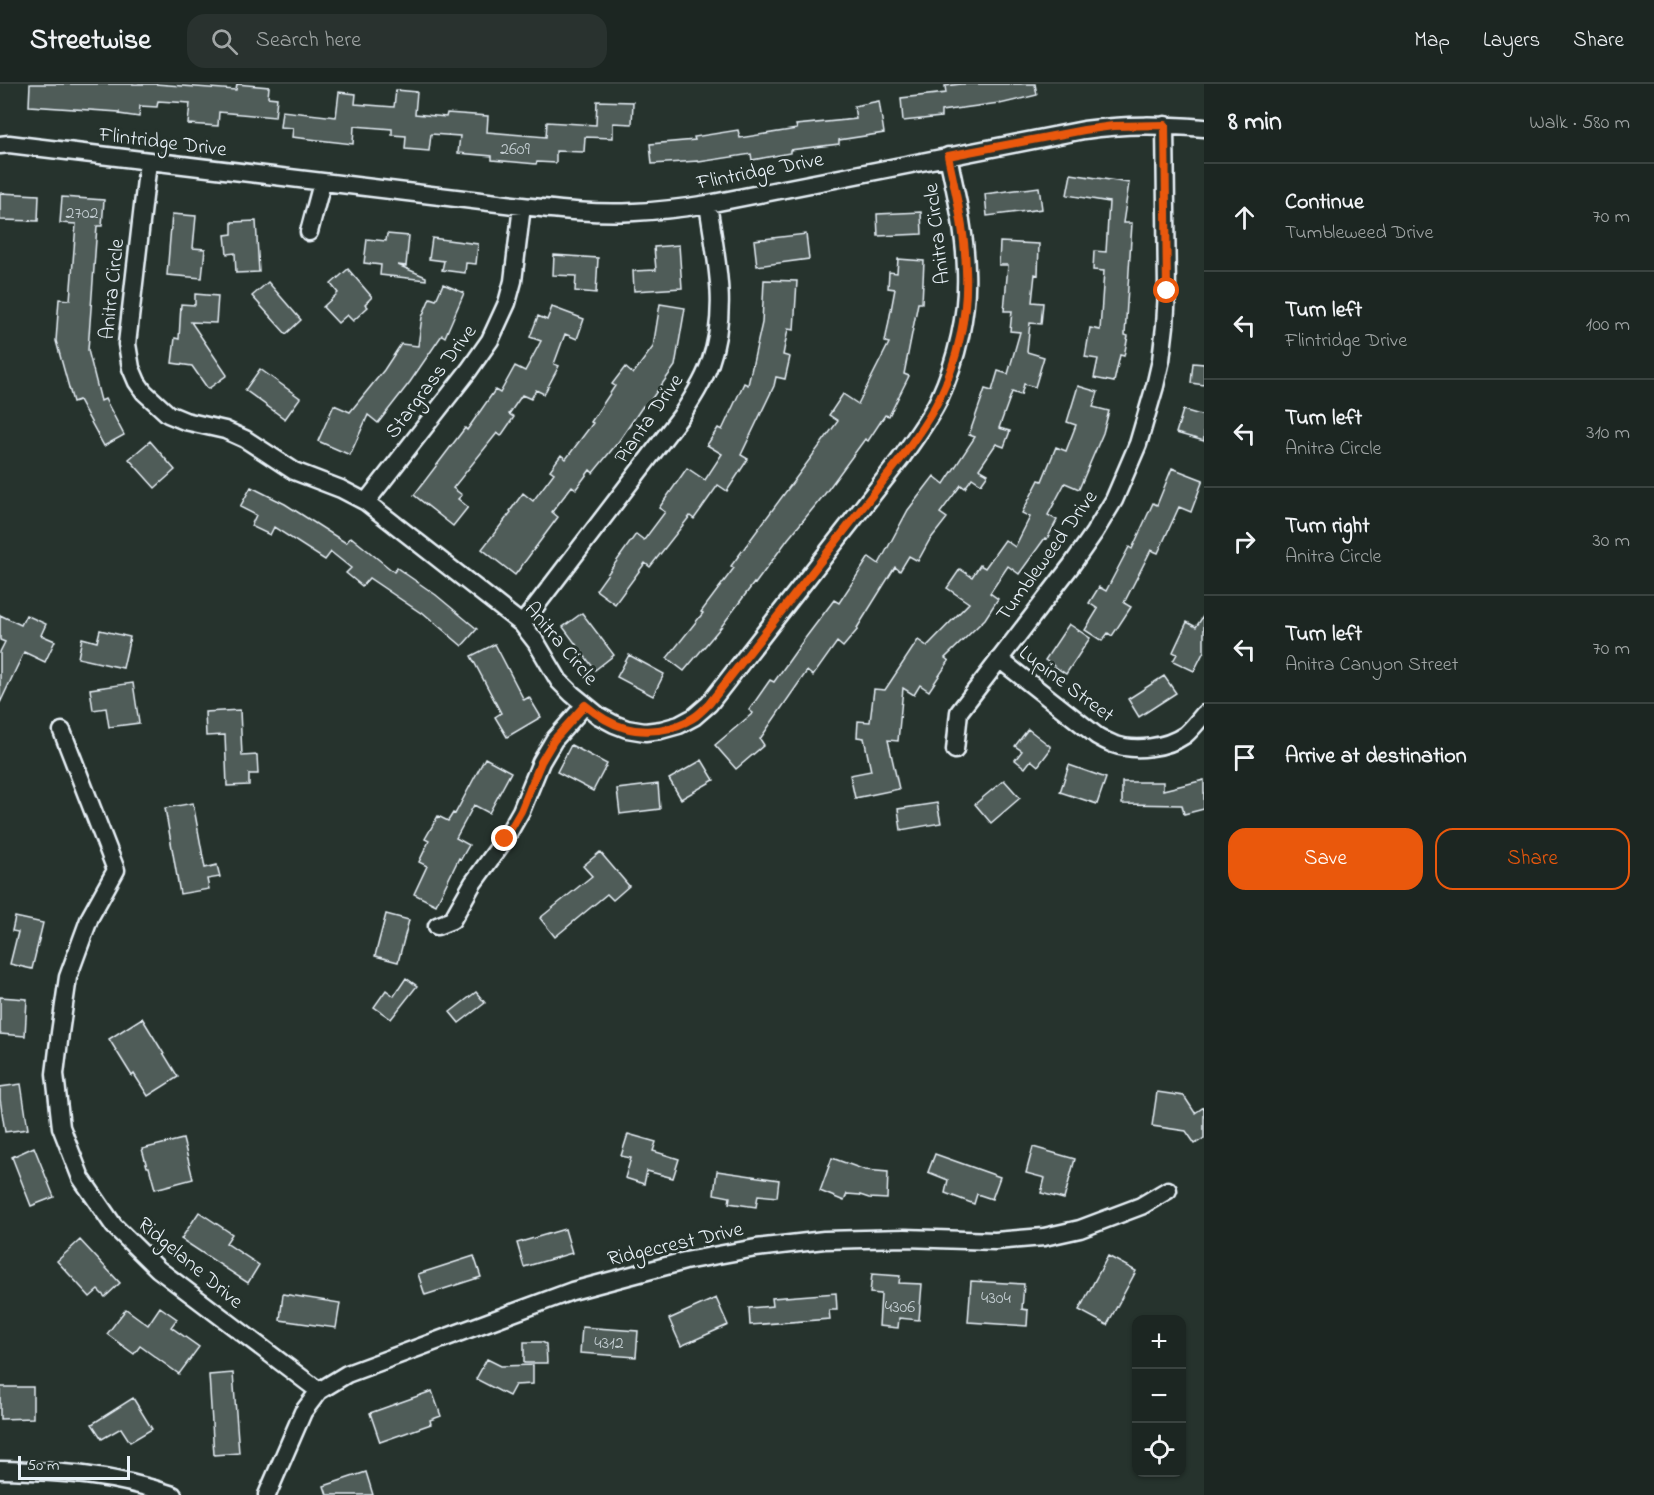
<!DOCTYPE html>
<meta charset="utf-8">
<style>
:root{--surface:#1c2622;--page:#29322f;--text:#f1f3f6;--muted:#a0a5a5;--line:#3a4340;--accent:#ea580c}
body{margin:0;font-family:"Indie Flower",sans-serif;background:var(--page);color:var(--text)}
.controls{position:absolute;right:18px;bottom:18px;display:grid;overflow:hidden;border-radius:12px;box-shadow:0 2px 4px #0004}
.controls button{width:54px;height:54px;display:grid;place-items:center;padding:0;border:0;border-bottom:2px solid var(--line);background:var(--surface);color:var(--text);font:30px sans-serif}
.scale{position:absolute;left:18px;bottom:15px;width:112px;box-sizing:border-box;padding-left:6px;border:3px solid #e8f1f8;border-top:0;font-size:16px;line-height:21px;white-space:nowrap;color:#e8f1f8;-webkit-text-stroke:4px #26332d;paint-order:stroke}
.stop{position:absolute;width:18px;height:18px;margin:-14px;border:4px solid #ea580c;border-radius:50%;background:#fff}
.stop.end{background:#ea580c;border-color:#fff;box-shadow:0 2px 6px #0008}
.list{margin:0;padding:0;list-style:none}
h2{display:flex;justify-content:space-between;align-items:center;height:78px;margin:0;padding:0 24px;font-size:26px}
h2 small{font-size:20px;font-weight:400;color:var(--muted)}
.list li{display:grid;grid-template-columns:39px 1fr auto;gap:18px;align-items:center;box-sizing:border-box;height:108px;padding:0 24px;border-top:2px solid var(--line)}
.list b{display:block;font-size:22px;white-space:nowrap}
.list p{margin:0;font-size:20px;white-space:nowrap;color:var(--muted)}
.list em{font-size:20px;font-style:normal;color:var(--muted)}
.actions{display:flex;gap:12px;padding:18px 24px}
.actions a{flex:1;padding:14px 0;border:2px solid var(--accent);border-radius:18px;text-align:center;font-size:21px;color:var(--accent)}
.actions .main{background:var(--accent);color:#fff}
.icon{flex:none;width:33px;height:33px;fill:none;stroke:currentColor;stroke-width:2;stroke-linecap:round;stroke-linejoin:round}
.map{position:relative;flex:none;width:1204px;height:1411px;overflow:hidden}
header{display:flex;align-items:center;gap:36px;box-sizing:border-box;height:84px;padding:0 30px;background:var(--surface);border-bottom:2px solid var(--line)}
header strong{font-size:28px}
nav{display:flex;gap:33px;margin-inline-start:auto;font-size:21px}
.search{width:420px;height:54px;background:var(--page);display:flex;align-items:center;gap:15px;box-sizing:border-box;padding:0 21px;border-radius:18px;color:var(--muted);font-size:22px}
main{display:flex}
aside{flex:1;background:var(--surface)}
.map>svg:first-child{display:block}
.building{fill:#505c59;stroke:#e8f1f8;stroke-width:1.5}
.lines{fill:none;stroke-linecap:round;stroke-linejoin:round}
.street-casing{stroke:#e8f1f8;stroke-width:21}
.street{stroke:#26332d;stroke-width:16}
.route{stroke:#ea580c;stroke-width:8}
.labels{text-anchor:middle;stroke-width:6;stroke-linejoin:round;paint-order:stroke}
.number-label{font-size:18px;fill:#c2ccd0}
.street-label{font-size:21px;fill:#e8f1f8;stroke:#26332d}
</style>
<header>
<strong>Streetwise</strong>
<div class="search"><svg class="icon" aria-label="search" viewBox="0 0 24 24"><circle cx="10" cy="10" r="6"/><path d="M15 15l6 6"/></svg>Search here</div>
<nav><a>Map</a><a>Layers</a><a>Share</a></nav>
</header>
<main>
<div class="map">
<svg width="1204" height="1411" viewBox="0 0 1204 1411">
<rect width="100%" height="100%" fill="#26332d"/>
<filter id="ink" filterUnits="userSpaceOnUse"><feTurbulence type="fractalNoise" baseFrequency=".0167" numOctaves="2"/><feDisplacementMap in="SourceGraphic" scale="12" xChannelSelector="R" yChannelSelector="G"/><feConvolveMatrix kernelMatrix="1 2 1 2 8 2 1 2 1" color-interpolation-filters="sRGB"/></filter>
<g filter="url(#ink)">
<path class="building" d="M 30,0 L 155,0 L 236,6 L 237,0 L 269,3 L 268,13 L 277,14 L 275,33 L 219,28 L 218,42 L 188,40 L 190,19 L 158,17 L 157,23 L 140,22 L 139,33 L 119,30 L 119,28 L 29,22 Z
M 961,0 L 1035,0 L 1037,11 L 1000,20 L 999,19 L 941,27 L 941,33 L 903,37 L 901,14 L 946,9 L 945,2 Z
M 396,6 L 417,8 L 415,30 L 446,33 L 447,29 L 488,32 L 487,48 L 546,53 L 547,38 L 596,41 L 597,17 L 633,18 L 632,40 L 613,39 L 613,54 L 585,53 L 584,68 L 556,67 L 556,79 L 537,78 L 536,80 L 492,76 L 492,72 L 458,69 L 460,52 L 431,50 L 429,67 L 405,65 L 406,52 L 392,51 L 392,45 L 354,42 L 353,60 L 292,53 L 293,44 L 280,43 L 282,27 L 336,33 L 339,8 L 356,10 L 355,20 L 394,23 Z
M 879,17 L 884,49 L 839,56 L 839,60 L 790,66 L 790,69 L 752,76 L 751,70 L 699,78 L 698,77 L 652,80 L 650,60 L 695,56 L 694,53 L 738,46 L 740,54 L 797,45 L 796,41 L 856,35 L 854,22 Z
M 1071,90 L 1129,99 L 1123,139 L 1132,139 L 1125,251 L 1128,252 L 1124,272 L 1120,271 L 1114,298 L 1094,294 L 1098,275 L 1085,273 L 1090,244 L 1100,246 L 1104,187 L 1093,186 L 1094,167 L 1106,168 L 1109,118 L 1067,111 Z
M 1039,103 L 1042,125 L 987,132 L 985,110 Z
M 0,109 L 39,111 L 38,137 L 0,136 Z
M 62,113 L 104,116 L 102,142 L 97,142 L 88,266 L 101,317 L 105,315 L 124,351 L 104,362 L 79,316 L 73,318 L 56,257 L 59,215 L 70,216 L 76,140 L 60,139 Z
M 921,128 L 922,150 L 878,152 L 877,130 Z
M 172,130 L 196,132 L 193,164 L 205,165 L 202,194 L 167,191 Z
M 256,137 L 259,188 L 236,189 L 235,169 L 227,170 L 225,151 L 232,150 L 232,138 Z
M 387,150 L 409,152 L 406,182 L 398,181 L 426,193 L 426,196 L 380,191 L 381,181 L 364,179 L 367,155 L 386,157 Z
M 806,150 L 809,175 L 757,182 L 754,156 Z
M 432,154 L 478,160 L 476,180 L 466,179 L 465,189 L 442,186 L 444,177 L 429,175 Z
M 1000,158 L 1039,160 L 1038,191 L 1035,190 L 1032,218 L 1043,219 L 1041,240 L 1030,239 L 1027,268 L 1044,273 L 1035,303 L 1024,300 L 1021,311 L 1012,308 L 999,344 L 1010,347 L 1004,363 L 996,360 L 979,385 L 988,390 L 981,400 L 972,394 L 965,404 L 961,401 L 940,429 L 947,434 L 929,457 L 918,477 L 909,472 L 900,487 L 895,483 L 857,544 L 858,545 L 843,563 L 837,558 L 813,592 L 807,587 L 760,655 L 764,661 L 736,685 L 715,661 L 753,629 L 749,626 L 770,596 L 774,598 L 803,557 L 834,516 L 839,519 L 869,473 L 879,480 L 908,426 L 934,392 L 944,400 L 975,353 L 969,351 L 985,305 L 992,307 L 998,287 L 1008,290 L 1020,248 L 1010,247 L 1012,227 L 1004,227 L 1008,181 L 999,181 Z
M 679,161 L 682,204 L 634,207 L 633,187 L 656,186 L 654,163 Z
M 554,171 L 598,174 L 596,209 L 575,207 L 576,192 L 553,191 Z
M 898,175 L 924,177 L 922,219 L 918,219 L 904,290 L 909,292 L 889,332 L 885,331 L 868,357 L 865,355 L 824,411 L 788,455 L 755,500 L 754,499 L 721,543 L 684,587 L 667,574 L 703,529 L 701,528 L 734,484 L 731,482 L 838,337 L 829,331 L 843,310 L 858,320 L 889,259 L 885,258 L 895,205 L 888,204 L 889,188 L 897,189 Z
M 348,185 L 372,213 L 365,220 L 368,223 L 353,237 L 347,231 L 338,239 L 323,223 L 338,209 L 331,200 Z
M 764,196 L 797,197 L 794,246 L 788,245 L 783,271 L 790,273 L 785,295 L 776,293 L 774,302 L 741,371 L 748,375 L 727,407 L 718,401 L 694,435 L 690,432 L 650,483 L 645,479 L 615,520 L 596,506 L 636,450 L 644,456 L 665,428 L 659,424 L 687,384 L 705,396 L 722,370 L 707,361 L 718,344 L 722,346 L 744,299 L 748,301 L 762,239 Z
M 268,198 L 301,236 L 286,250 L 252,212 Z
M 443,200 L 464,209 L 445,253 L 442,251 L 410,298 L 378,339 L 368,331 L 350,371 L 318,357 L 334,321 L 350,328 L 384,286 L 401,260 L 418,262 L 422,233 L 430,214 L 436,216 Z
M 195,210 L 218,212 L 216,239 L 191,238 L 227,291 L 208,305 L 192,282 L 172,279 L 175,254 L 179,255 L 181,220 L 195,221 Z
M 660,220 L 685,224 L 675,282 L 645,324 L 643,322 L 619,357 L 593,389 L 590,386 L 576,405 L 572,402 L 552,428 L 558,433 L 515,491 L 482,465 L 511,428 L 510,427 L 523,409 L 533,417 L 554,389 L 550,386 L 561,371 L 566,375 L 593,339 L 591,338 L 615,302 L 612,300 L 625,283 L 633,290 L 653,263 Z
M 552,223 L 584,235 L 577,255 L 565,250 L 554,280 L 559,282 L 544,310 L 536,306 L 531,315 L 522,311 L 509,330 L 514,333 L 501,352 L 497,349 L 453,404 L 462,411 L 458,415 L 468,423 L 453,442 L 414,411 L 465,344 L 467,346 L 495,306 L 500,309 L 515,282 L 525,287 L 541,257 L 530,253 L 538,232 L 547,236 Z
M 1193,279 L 1204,280 L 1204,301 L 1191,299 Z
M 260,285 L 300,314 L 285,335 L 245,306 Z
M 1078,302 L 1098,308 L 1093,323 L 1109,327 L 1103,349 L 1079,405 L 1065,399 L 1048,431 L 1057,436 L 1047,455 L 1045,454 L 1019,490 L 1008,482 L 990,509 L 998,515 L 985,535 L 945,574 L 949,577 L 929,607 L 920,601 L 914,611 L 903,604 L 898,657 L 888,656 L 899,705 L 855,714 L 850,691 L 871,687 L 864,654 L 857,653 L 858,637 L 870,638 L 874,605 L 885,606 L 918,556 L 927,562 L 969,519 L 947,504 L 960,485 L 972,493 L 980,481 L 985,484 L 1005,456 L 1015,463 L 1030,433 L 1022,429 L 1039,396 L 1042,397 L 1056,363 L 1066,367 L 1076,341 L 1067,338 Z
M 1183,326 L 1204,332 L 1204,357 L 1176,349 Z
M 150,357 L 175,386 L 155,404 L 129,375 Z
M 1172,384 L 1203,396 L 1191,428 L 1179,423 L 1158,469 L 1151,466 L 1124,519 L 1131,523 L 1112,552 L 1108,549 L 1102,557 L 1085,546 L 1098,525 L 1089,519 L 1099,503 L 1106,507 L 1129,463 L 1132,465 L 1153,419 L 1157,421 Z
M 251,403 L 285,420 L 346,459 L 351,453 L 394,488 L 397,484 L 436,511 L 477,545 L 462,562 L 422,528 L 421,529 L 369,494 L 362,502 L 346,489 L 351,484 L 331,468 L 325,476 L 274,443 L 270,451 L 251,442 L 256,431 L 240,423 Z
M 582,529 L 614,571 L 595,586 L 563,543 Z
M 0,531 L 21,541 L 26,531 L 46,540 L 41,551 L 55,557 L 45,578 L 24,568 L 0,619 L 0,568 L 5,558 L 0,556 Z
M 1204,531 L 1204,567 L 1194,587 L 1173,577 L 1177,570 L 1173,568 L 1187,538 L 1196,543 Z
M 1069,540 L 1090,554 L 1066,590 L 1045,576 Z
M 100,546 L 130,553 L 123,584 L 78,574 L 82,554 L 97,558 Z
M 495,560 L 524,616 L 529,613 L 541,633 L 507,653 L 495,633 L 501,629 L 471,572 Z
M 629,571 L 664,590 L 653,612 L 617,593 Z
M 1164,592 L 1176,609 L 1139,633 L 1128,615 Z
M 133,599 L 139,639 L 109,643 L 106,624 L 93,626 L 90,605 Z
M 240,626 L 242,672 L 257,671 L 258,690 L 249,690 L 249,701 L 227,702 L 225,651 L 206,652 L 205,628 Z
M 1028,645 L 1050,662 L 1050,666 L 1038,682 L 1031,676 L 1025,684 L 1015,676 L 1022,667 L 1015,662 Z
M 571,661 L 607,680 L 593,707 L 557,688 Z
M 485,674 L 511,688 L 489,729 L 474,721 L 456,754 L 469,761 L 461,775 L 459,774 L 436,821 L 414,810 L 427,782 L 419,778 L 429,757 L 425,755 L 438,732 L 448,737 L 453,729 L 455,730 Z
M 702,676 L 714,696 L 681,715 L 669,695 Z
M 1069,681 L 1106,694 L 1097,720 L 1060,708 Z
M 1004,696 L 1020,714 L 991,739 L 975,720 Z
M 1204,696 L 1204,725 L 1184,730 L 1182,721 L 1122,720 L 1122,698 L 1163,698 L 1163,706 Z
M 658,700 L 660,725 L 620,730 L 617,705 Z
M 193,719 L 205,784 L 217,781 L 220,793 L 207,795 L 209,805 L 180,810 L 165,724 Z
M 937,719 L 941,739 L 901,746 L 898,725 Z
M 600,768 L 629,802 L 613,816 L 607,810 L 555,853 L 540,834 L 592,792 L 583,782 Z
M 386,830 L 409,836 L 398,878 L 375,872 Z
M 15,833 L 43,839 L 32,885 L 10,880 L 18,848 L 12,847 Z
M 406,894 L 417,902 L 391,935 L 374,923 L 386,906 L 394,912 Z
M 476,908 L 485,919 L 459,939 L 450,928 Z
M 0,913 L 27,915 L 25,952 L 0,950 Z
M 142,934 L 178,993 L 148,1012 L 134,990 L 132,992 L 109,955 Z
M 21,1000 L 28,1045 L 5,1048 L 0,1015 L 0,1003 Z
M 1157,1008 L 1184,1012 L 1195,1029 L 1204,1023 L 1204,1054 L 1195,1060 L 1186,1047 L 1152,1042 Z
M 628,1050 L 656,1058 L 653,1067 L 679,1075 L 673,1094 L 647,1087 L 644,1100 L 625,1094 L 631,1074 L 621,1072 Z
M 183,1055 L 193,1095 L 155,1105 L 149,1083 L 147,1083 L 142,1065 Z
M 34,1063 L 54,1113 L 31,1122 L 12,1073 Z
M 1033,1063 L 1075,1075 L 1064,1115 L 1041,1109 L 1045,1094 L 1026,1089 Z
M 935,1070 L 1000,1093 L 992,1115 L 977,1110 L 974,1120 L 945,1109 L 948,1096 L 928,1088 Z
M 832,1074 L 865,1086 L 888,1088 L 887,1115 L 869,1114 L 860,1111 L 847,1110 L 844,1117 L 820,1107 Z
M 717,1087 L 779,1096 L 777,1113 L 758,1111 L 756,1123 L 729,1119 L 730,1113 L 714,1110 Z
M 199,1128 L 232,1150 L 226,1159 L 259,1181 L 248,1199 L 181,1155 Z
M 565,1145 L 572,1169 L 524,1183 L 517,1159 Z
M 80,1156 L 120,1199 L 105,1213 L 98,1206 L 90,1213 L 57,1177 Z
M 474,1172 L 481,1193 L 425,1211 L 418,1190 Z
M 1108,1172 L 1136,1187 L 1107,1241 L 1079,1226 Z
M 872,1190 L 900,1192 L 899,1199 L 922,1200 L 919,1236 L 899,1234 L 898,1244 L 879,1242 L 881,1210 L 870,1209 Z
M 971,1197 L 1024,1200 L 1022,1225 L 1028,1226 L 1027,1242 L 968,1238 Z
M 836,1209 L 837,1226 L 829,1226 L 830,1235 L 750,1241 L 749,1224 L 773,1222 L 772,1214 Z
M 283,1210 L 340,1219 L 336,1244 L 280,1236 Z
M 716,1214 L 728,1241 L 681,1262 L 669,1235 Z
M 160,1223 L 177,1235 L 171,1243 L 199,1263 L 179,1290 L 140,1262 L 134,1270 L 107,1250 L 126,1225 L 148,1241 Z
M 582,1243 L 638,1247 L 636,1273 L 580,1269 Z
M 524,1258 L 542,1258 L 546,1260 L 547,1279 L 524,1279 Z
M 487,1275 L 501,1282 L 533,1281 L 533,1300 L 515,1301 L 509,1312 L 476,1295 Z
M 233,1289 L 239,1369 L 214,1371 L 209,1291 Z
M 0,1303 L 33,1303 L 33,1334 L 0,1335 Z
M 432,1307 L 441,1332 L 430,1336 L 431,1340 L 380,1358 L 370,1329 Z
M 133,1314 L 152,1345 L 130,1358 L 121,1344 L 102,1355 L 92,1340 Z
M 366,1388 L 373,1411 L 327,1411 L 324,1402 Z"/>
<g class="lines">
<defs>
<path id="street" d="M 0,61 L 9,60 L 522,122 C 559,126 596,130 634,128 C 659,127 683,124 708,120 L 1084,46 C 1127,40 1162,41 1204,44
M 148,78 L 127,260 L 131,284 L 137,298 L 144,308 L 168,330 L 185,337 L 225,346 L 245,355 L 294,387 L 341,405 L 366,418 L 522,540 L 536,558 L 559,597 L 572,610 L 599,632 L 614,640 L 627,645 L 645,648 L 661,646 L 679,641 L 694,633 L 709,620 L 902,373 C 915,354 929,336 939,315 C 957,276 968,229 966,186 C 965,147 956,110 948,72
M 309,148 L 322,99
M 366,418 L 469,286 L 490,256 L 507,219 L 513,197 L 522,122
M 522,540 L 681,332 C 692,315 703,298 710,279 C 729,225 716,175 708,120
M 999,575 L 1097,652 C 1102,655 1108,658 1113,660 C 1135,668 1166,664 1185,651 C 1192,645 1198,637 1204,630
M 62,647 L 116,786 L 90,833 L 68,893 L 60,949 L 55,990 L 61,1043 L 81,1094 L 114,1142 L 158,1185 L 319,1307
M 955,666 L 959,628 L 1071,482 L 1094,449 L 1114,416 L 1138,360 L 1155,302 L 1161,276 L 1165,242 L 1167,207 L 1165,41
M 437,842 L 452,836 L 473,799 L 505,755 L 521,727 L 541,678 L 554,656 L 585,621
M 0,1386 C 60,1387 115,1391 173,1411
M 267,1411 L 303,1328 L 319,1307 L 347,1290 L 572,1207 L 685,1177 L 756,1164 L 824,1156 L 905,1154 L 995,1157 L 1044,1153 L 1080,1145 L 1141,1122 L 1168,1106"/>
</defs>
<use href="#street" class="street-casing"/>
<use href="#street" class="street"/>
</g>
</g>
<g class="lines" filter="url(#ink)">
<path class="route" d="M 505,755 L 521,727 L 541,678 L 554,656 L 585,621 C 611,643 636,652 670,644 C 679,641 688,638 696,632 C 700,629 705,624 709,620 L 902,373 C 915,354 929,336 939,315 C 958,276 968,229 966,186 C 965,147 956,110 948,72 L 1084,46 L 1113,42 L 1165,41 L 1167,207"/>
</g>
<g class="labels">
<g class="number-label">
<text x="515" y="70">2609</text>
<text x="82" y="134">2702</text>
<text x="996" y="1219">4304</text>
<text x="900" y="1228">4306</text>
<text x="609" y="1264">4312</text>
</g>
<g class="street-label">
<text transform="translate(163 57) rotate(7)" y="7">Flintridge Drive</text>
<text transform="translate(760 86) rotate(-11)" y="7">Flintridge Drive</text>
<text transform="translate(936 150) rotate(-97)" y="7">Anitra Circle</text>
<text transform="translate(111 205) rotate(-84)" y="7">Anitra Circle</text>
<text transform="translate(430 297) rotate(-53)" y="7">Stargrass Drive</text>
<text transform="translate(648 334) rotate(-55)" y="7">Pianta Drive</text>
<text transform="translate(1046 471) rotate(-54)" y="7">Tumbleweed Drive</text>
<text transform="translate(562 559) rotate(50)" y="7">Anitra Circle</text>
<text transform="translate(1067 599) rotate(37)" y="7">Lupine Street</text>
<text transform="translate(675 1159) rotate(-13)" y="7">Ridgecrest Drive</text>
<text transform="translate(191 1178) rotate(40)" y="7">Ridgelane Drive</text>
</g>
</g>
</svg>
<div class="controls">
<button>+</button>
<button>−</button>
<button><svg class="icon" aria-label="locate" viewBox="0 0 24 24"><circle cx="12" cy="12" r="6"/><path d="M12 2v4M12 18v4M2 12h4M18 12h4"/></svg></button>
</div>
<div class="scale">50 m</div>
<div class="stop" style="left:1167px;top:207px"></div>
<div class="stop end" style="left:505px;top:755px"></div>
</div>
<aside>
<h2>8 min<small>Walk · 580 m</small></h2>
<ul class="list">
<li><svg class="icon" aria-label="ahead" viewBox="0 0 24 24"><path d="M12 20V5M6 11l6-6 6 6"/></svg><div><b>Continue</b><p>Tumbleweed Drive</p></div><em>70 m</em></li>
<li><svg class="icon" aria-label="left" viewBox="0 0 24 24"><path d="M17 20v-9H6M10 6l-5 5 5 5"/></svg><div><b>Turn left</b><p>Flintridge Drive</p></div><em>100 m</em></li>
<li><svg class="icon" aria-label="left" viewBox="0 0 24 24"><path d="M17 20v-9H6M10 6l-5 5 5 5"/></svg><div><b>Turn left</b><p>Anitra Circle</p></div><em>310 m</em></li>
<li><svg class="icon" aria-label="right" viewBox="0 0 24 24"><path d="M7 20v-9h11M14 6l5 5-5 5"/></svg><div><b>Turn right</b><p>Anitra Circle</p></div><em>30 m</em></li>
<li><svg class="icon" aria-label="left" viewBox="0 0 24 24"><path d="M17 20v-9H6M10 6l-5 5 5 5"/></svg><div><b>Turn left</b><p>Anitra Canyon Street</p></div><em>70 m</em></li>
<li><svg class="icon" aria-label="arrive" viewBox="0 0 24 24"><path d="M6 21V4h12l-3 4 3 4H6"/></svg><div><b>Arrive at destination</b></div></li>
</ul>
<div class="actions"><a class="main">Save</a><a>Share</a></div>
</aside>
</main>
